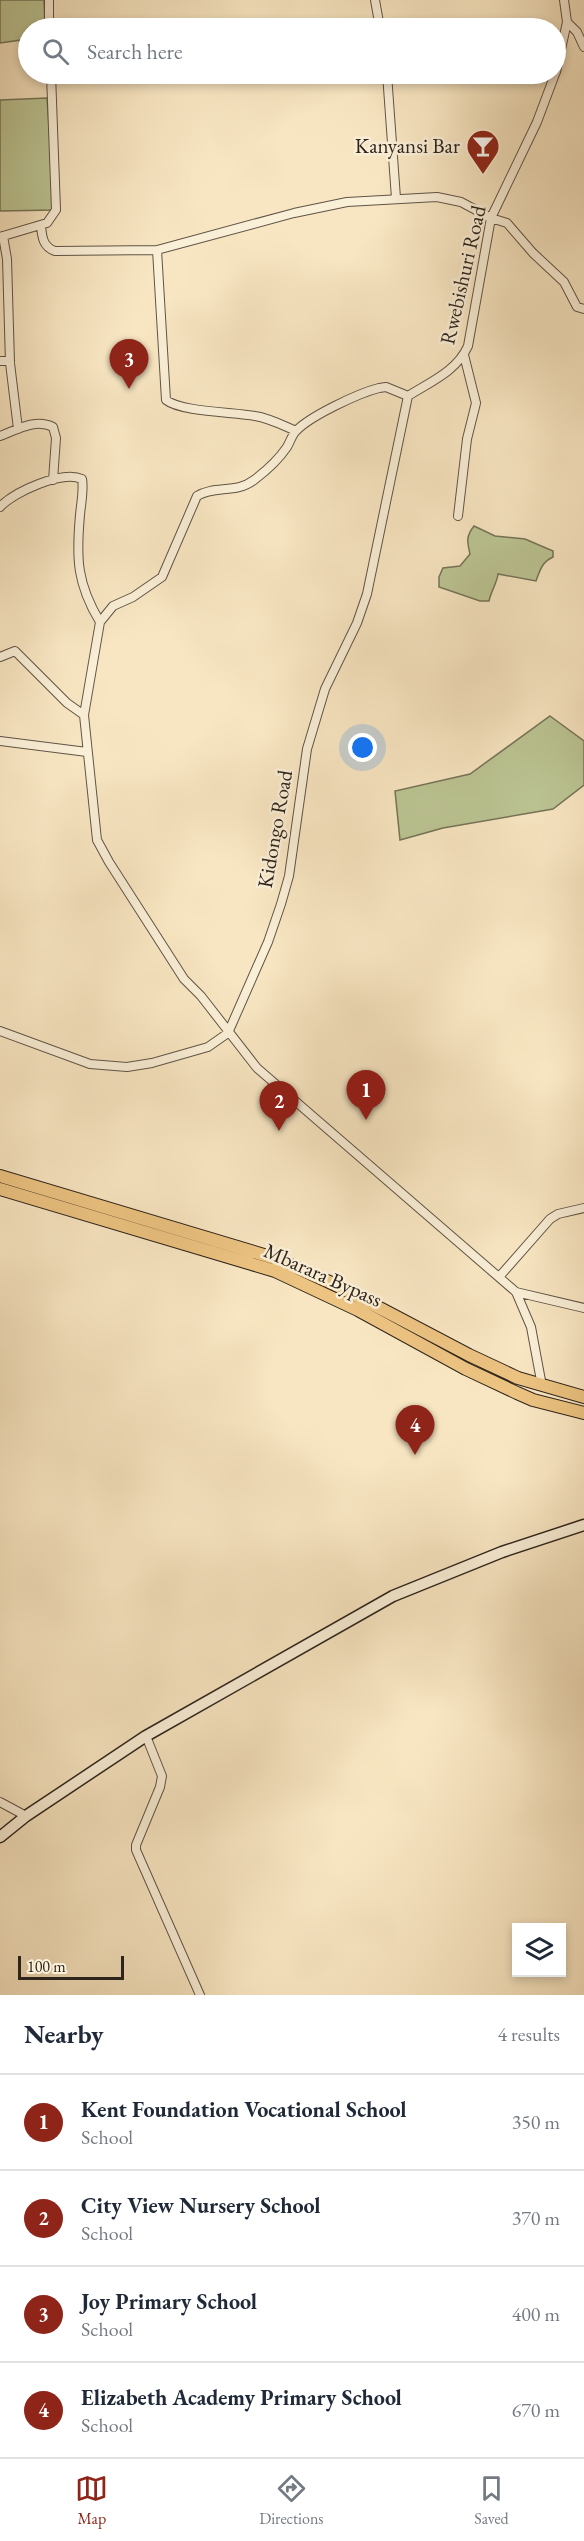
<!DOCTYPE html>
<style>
:root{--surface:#fff;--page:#f6f6f7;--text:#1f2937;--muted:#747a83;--line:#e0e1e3;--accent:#8f2418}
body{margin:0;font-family:"EB Garamond",serif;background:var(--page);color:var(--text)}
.controls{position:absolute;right:18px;bottom:18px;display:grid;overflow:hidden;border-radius:0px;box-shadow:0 3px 9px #0003}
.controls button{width:54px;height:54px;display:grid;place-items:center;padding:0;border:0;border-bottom:2px solid var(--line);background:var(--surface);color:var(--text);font:30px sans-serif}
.scale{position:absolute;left:18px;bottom:15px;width:106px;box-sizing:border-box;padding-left:6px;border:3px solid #2e241c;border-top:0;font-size:16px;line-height:21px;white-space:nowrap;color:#2e241c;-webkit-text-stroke:4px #faefd7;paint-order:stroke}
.you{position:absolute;left:363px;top:748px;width:21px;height:21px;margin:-15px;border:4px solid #fff;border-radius:50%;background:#1a73e8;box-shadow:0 0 0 9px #1a73e833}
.badge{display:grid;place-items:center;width:39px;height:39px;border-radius:50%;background:var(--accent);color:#fff;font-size:20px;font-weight:700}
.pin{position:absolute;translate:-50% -50px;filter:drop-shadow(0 2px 3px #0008)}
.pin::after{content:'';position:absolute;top:32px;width:21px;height:18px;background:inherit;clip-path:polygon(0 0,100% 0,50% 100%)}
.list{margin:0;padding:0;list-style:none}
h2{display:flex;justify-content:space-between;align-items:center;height:78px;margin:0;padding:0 24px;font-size:26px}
h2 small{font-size:20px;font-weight:400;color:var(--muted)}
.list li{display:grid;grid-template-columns:39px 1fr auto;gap:18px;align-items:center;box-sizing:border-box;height:96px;padding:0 24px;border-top:2px solid var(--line)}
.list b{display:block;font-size:22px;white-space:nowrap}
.list p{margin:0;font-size:20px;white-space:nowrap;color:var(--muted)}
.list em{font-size:20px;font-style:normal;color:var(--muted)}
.icon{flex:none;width:33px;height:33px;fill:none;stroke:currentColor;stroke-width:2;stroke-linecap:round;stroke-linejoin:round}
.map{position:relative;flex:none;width:584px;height:1995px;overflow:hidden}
.search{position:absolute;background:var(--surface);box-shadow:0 3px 9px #0003;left:18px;right:18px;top:18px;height:66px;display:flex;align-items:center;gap:15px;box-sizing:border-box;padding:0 21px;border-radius:33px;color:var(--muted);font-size:22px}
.sheet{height:462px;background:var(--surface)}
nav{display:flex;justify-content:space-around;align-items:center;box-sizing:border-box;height:84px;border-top:2px solid var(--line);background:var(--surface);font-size:16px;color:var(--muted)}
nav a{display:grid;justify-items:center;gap:3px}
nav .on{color:var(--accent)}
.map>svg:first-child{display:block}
.green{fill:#bcc594;stroke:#757458;stroke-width:1.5}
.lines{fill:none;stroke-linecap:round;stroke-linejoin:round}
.minor-casing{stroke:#605446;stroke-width:10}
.secondary-casing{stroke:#2e241c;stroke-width:13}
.trunk-casing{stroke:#2e241c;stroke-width:14}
.minor{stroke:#faefd7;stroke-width:8}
.secondary{stroke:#faefd7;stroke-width:10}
.trunk{stroke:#ecc381;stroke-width:12}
.labels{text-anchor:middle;stroke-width:5;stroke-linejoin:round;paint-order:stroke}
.poi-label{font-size:21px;fill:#2e241c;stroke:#faefd7;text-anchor:end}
.street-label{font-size:21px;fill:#2e241c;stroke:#faefd7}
</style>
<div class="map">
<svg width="584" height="1995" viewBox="0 0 584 1995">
<rect width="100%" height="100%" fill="#f8e6c2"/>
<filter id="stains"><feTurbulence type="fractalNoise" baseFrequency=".00333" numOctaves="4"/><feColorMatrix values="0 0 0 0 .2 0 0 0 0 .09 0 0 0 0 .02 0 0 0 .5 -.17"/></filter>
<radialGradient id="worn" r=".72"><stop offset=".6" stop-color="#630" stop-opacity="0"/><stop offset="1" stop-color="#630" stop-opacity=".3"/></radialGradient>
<path class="green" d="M 0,0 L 44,0 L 45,28 L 28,28 L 28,39 L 0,43 Z
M 47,98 L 55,210 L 0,211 L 0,100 Z
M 474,526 L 495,536 L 525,539 L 553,551 L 553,557 C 542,562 540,570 536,581 L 498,574 C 497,583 491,591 489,601 L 480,601 L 439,587 L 439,577 L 443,568 L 460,566 L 470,554 C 467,541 466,536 474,526 Z
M 550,716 L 584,741 L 584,785 L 553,809 L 443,828 L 400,840 L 395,791 L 470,774 Z"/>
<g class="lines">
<defs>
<path id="minor" d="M 49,0 L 49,28
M 375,0 L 380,28
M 567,22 L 577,32 L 584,47
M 556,72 L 567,22 L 564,0
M 387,74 L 396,198
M 41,226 C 42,237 43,247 55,251 L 157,250 L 294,213 L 347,202 L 437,197 L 461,202 L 491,218 L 507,223 L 533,253 L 564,282 L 577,307 L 584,309
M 3,236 L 7,259 L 10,363 L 18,429
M 0,237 L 47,223 L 56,210 L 51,74
M 157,250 L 166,400 C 181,412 234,412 255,416 C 269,418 282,425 296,431
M 0,361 L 10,361
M 408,396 L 386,387 L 379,388 C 359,393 310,416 296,431 C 292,435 290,442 287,447 C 279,459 266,471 254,480 C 236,494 215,485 197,496 L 162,577 L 133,597 L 113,606 L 100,622 L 84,715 L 97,840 L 109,862 L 184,979 L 201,996 L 257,1068 L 516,1292 L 531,1327 L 542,1386
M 408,396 C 430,382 457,371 468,346 L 491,218 L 537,122 L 555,74
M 0,436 C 17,430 35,418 53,427 L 56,438 L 53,480
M 0,507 C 14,492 62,470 82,479 C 84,490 81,503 80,515 C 76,559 77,584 100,622
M 458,516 L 467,439 L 476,403 L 464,355
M 0,657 L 15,651 L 67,703 L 84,715
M 0,741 L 87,752
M 0,1031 L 90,1064 L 127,1067 L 152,1063 L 208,1047 L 228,1033 L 268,942 L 281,904 L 289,876 L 307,749 L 325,689 L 357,623 L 367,594 L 408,396
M 499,1277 L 550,1219 L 558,1214 L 584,1208
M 516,1292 L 584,1308
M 146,1736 L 162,1776 L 160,1787 L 136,1845 L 136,1850 L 200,1995
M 0,1802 L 26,1816"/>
<path id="secondary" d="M 0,1837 L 26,1816 L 146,1736 L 393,1596 L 502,1552 L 584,1525"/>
<path id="trunk" d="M 0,1176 L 274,1258 L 334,1284 L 469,1355 L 518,1378 L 584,1397
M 0,1189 L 275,1271 L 358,1310 L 466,1369 L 517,1393 L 533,1400 L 584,1413"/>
</defs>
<use href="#minor" class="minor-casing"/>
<use href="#secondary" class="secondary-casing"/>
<use href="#trunk" class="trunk-casing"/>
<use href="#minor" class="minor"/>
<use href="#secondary" class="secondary"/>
<use href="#trunk" class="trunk"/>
</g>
<defs>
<symbol id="bar-pin" viewBox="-11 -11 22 30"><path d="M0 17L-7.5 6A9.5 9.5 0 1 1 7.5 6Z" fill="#8f2418" stroke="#faefd7"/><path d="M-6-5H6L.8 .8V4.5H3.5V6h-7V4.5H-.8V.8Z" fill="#fff"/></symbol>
</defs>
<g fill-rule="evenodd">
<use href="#bar-pin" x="464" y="127" width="38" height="52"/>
</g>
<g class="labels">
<g class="poi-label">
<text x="460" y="153">Kanyansi Bar</text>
</g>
<g class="street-label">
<text transform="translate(463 275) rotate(-77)" y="7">Rwebishuri Road</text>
<text transform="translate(275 829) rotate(-80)" y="7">Kidongo Road</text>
<text transform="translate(323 1275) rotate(24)" y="7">Mbarara Bypass</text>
</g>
</g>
<rect width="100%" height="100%" filter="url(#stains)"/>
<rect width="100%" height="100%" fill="url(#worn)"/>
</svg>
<div class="controls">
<button><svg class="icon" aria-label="layers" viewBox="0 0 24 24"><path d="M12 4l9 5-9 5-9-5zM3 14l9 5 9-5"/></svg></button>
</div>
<div class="scale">100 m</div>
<div class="you"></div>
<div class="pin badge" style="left:366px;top:1120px">1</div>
<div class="pin badge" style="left:279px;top:1131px">2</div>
<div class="pin badge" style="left:129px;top:389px">3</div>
<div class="pin badge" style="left:415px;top:1455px">4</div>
<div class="search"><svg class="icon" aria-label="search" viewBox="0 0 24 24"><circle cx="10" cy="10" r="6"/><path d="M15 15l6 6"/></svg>Search here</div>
</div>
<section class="sheet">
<h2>Nearby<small>4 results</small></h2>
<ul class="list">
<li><span class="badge">1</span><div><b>Kent Foundation Vocational School</b><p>School</p></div><em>350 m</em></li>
<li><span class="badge">2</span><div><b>City View Nursery School</b><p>School</p></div><em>370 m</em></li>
<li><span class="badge">3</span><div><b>Joy Primary School</b><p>School</p></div><em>400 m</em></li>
<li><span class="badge">4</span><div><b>Elizabeth Academy Primary School</b><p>School</p></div><em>670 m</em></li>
</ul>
</section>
<nav>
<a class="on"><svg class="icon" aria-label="map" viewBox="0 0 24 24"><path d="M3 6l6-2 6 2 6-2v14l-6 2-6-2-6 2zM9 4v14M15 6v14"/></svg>Map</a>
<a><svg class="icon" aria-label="directions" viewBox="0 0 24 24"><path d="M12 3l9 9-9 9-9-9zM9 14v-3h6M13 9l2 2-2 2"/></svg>Directions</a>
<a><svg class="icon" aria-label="saved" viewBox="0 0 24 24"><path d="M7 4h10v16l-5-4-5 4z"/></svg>Saved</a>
</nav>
